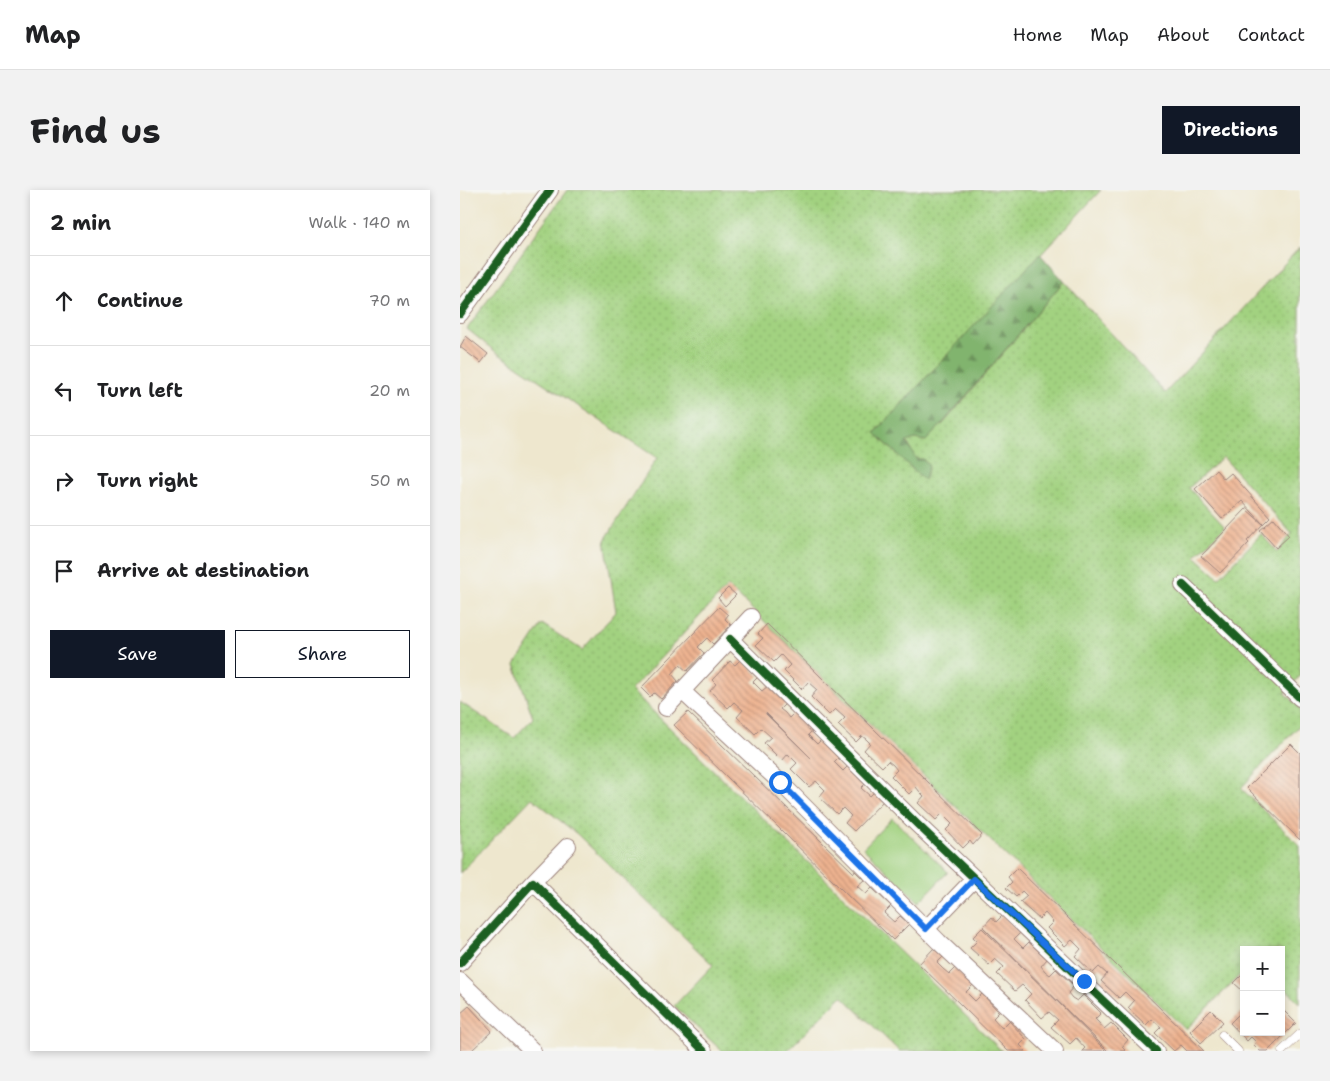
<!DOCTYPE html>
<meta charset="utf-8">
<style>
:root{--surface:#fff;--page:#f2f2f2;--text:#202124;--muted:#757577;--line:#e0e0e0;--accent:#111827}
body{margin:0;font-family:"Shantell Sans",sans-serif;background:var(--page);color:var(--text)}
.controls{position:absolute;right:15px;bottom:15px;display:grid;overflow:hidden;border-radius:0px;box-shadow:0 2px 8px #0003}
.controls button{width:45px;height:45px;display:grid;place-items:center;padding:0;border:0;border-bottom:1px solid var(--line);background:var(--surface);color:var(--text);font:25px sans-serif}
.stop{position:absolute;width:15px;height:15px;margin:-11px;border:4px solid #1a73e8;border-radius:50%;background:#fff}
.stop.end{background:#1a73e8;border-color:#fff;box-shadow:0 1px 5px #0008}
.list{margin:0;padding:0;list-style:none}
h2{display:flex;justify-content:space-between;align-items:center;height:65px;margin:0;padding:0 20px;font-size:21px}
h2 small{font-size:16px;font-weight:400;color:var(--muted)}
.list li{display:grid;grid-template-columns:32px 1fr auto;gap:15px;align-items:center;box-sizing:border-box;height:90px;padding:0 20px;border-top:1px solid var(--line)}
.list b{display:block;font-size:19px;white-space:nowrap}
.list em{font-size:16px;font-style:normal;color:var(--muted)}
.actions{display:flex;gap:10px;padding:15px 20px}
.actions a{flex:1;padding:11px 0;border:1px solid var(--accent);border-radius:0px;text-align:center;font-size:18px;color:var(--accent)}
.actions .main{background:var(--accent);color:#fff}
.icon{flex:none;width:28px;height:28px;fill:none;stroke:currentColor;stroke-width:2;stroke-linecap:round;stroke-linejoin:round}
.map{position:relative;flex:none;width:840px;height:861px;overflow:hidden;border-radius:0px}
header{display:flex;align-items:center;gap:30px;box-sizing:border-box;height:70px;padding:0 25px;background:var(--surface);border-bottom:1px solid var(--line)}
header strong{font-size:24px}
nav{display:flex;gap:28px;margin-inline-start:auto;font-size:18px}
.intro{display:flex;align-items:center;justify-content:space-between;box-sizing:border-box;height:120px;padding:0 30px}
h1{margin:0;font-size:35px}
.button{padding:12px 22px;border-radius:0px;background:var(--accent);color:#fff;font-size:18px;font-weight:700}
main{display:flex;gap:30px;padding:0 30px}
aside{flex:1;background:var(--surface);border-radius:0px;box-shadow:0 2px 8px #0003}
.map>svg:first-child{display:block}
.grass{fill:url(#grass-dots);stroke:#767856;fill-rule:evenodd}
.forest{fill:url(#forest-firs);stroke:#666a4c}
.pitch{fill:#a2d280;stroke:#767856}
.building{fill:url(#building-back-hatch);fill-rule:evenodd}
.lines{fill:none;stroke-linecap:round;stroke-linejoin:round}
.lane-casing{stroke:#9c837c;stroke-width:9}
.street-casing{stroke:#9c837c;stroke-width:18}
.lane{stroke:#fff;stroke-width:8}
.street{stroke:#fff;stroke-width:16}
.cycleway-casing{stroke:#f6f6f2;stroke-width:11}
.cycleway{stroke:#1b5e20;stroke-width:8}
.route{stroke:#1a73e8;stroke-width:6}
</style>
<header>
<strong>Map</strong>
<nav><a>Home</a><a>Map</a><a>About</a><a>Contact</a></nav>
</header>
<div class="intro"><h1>Find us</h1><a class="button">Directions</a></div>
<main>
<aside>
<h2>2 min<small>Walk · 140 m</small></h2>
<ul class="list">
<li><svg class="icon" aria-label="ahead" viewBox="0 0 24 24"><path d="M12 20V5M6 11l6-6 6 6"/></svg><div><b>Continue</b></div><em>70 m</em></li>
<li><svg class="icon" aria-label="left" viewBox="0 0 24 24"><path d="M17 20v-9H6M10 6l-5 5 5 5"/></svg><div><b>Turn left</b></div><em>20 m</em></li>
<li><svg class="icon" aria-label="right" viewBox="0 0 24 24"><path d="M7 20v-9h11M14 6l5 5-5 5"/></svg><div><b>Turn right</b></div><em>50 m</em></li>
<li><svg class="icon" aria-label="arrive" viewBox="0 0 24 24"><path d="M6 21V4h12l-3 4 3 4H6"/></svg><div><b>Arrive at destination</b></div></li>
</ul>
<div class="actions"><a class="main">Save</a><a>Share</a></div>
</aside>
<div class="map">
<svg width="840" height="861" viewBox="0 0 840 861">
<defs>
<pattern id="grass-dots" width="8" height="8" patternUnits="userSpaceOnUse" patternTransform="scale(1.25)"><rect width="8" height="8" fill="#a2d280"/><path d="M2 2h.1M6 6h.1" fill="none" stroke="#8db46f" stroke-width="1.8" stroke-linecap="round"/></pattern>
<pattern id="forest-firs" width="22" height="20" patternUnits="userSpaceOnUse" patternTransform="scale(1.25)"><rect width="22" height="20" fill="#81b46e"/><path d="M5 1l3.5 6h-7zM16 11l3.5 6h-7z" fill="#6c925b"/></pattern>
<pattern id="building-back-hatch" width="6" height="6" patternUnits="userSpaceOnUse" patternTransform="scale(1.25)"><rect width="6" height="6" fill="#eeb390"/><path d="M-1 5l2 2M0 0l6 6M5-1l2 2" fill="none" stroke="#c39176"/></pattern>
</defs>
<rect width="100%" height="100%" fill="#f6f6f2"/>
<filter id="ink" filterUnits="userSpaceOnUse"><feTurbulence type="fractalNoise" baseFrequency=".02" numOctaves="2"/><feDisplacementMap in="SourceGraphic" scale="10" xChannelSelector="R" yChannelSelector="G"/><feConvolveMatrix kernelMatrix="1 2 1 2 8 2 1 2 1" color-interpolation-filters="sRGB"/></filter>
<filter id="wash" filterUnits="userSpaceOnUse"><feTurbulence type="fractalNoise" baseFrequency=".0096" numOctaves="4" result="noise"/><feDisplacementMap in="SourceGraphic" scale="20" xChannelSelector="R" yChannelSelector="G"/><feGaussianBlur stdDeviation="1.12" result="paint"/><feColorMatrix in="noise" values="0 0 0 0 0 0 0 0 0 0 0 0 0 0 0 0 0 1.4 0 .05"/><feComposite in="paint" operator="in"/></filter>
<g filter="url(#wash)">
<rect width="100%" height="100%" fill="#eee7ce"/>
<path class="grass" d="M 107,0 L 641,0 L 415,243 L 464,290 L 447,252 L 483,234 L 604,91 L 705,203 L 840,57 L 840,486 L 825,503 L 840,517 L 840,535 L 781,598 L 840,656 L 840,813 L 821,794 L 821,760 L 784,760 L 784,781 L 726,840 L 268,396 L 171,500 L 542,861 L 439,861 L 382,806 L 327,861 L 262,861 L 214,816 L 253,775 L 117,644 L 72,608 L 0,683 L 0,512 L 54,548 L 73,528 L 55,475 L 82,434 L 122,460 L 156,422 L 145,350 L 197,268 L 36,162 L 7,139 ZM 763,267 L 832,344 L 817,362 L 801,344 L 759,388 L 735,366 L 765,337 L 729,298 Z"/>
<path class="forest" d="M 580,64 L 604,91 L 483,233 L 466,251 L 455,249 L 447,252 L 456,269 L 463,269 L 469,276 L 464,290 L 415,243 Z"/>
<path class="pitch" d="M 432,628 L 488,682 L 459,712 L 403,658 Z"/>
<g id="blocks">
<path class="building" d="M 6,146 L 28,164 L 21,173 L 0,157 Z
M 756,280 L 764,289 L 771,283 L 810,327 L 803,334 L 782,311 L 762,329 L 735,299 Z
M 786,319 L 803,334 L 787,351 L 789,353 L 760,383 L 741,366 Z
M 814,328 L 829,346 L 816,358 L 800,340 L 805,336 L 806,337 L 805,336 Z
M 268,398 L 276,405 L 265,416 L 258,408 Z
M 259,417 L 268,425 L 265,429 L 271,435 L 253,454 L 247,448 L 238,457 L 244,463 L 227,481 L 220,475 L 212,484 L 218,491 L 201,509 L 194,503 L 190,507 L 181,498 Z
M 307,434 L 522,645 L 513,655 L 510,651 L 503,658 L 486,640 L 492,634 L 482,624 L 476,630 L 458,613 L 464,606 L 460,602 L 456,597 L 449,604 L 431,586 L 437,580 L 433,575 L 428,571 L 422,577 L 404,560 L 410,553 L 406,549 L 402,546 L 396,552 L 378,535 L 385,528 L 375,519 L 369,525 L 351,507 L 357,500 L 348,492 L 342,499 L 324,481 L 330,475 L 321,465 L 314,472 L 296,455 L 303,448 L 298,444 Z
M 281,469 L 299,486 L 293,492 L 302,501 L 309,495 L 327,512 L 320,519 L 325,523 L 329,528 L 336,521 L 354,539 L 348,545 L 357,554 L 363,548 L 381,565 L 374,572 L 383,581 L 390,574 L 407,592 L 401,598 L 410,606 L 416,600 L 425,609 L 394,641 L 385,633 L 391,626 L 383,618 L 377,624 L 359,607 L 365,600 L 356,591 L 349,597 L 331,579 L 337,573 L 328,564 L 322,571 L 304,553 L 311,547 L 301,538 L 295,544 L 277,527 L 283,520 L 274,512 L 268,518 L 250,501 L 256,494 L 252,490 L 270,471 L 275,475 ZM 306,523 L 353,570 L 306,524 Z
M 228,522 L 394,683 L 395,681 L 404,690 L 397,696 L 406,704 L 412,698 L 431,716 L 424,723 L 434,732 L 440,726 L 449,734 L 433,750 L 214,535 Z
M 831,554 L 840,563 L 840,650 L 787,598 Z
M 557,678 L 706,824 L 744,861 L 727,861 L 721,855 L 714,861 L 695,843 L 701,837 L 692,829 L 686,835 L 668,818 L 674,811 L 665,802 L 659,808 L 641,791 L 647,784 L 639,777 L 633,783 L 615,766 L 621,759 L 612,750 L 605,756 L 587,738 L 593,732 L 585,723 L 579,729 L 570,721 L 560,712 L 567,706 L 562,701 L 556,707 L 546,698 L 552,692 L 548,687 Z
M 543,725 L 560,743 L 554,749 L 563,758 L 569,752 L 587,769 L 581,776 L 585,781 L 590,785 L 596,779 L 614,796 L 608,803 L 612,808 L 617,811 L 623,805 L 641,823 L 635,829 L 639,833 L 644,839 L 651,833 L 668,850 L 662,857 L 666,861 L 648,861 L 523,737 L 532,727 L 536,732 Z
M 522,738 L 603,817 L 646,861 L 622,861 L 625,858 L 616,848 L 610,854 L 591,837 L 598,830 L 589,822 L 582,828 L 565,810 L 571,804 L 562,795 L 555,801 L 537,784 L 544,777 L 535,769 L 529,775 L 510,758 L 517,751 L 513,747 Z
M 474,758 L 483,767 L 477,773 L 483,779 L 489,784 L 495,778 L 513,795 L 506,802 L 515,811 L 522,804 L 539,822 L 533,828 L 542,838 L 549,831 L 566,849 L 560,855 L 566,861 L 548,861 L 459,774 Z
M 784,783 L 784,802 L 774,793 Z
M 9,816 L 32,841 L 11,861 L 0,861 L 0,824 Z
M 821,818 L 836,833 L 808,861 L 800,861 L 794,855 L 796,852 L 791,847 L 787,851 L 770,833 L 781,822 L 784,825 L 784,842 L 821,842 Z
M 751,820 L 763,832 L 741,853 L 730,841 Z"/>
</g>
</g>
<g filter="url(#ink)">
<use href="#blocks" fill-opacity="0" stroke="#9c837c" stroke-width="1"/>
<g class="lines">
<defs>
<path id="lane" d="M 762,845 L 778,861
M 822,861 L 840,844"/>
<path id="street" d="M 0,124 L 90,0
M 723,395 L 840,508
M 270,449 L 457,634 L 696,861
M 222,501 L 320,592 L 479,752 L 595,861
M 206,518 L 291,427
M 73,692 L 108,656
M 466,739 L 514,689
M 0,773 L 73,692 L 244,861
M 0,791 L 73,861"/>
</defs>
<use href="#lane" class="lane-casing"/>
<use href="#street" class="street-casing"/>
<use href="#lane" class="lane"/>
<use href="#street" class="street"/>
<defs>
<path id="cycleway" d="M 0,124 L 90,0
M 723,395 L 840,508
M 270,449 L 457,634 L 696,861
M 0,773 L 73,692 L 244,861"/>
</defs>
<use href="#cycleway" class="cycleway-casing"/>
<use href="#cycleway" class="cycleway"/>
</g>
</g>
<g class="lines" filter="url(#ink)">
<path class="route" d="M 320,592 L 466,739 L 514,689 L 624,791"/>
</g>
</svg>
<div class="controls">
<button>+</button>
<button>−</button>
</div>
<div class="stop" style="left:320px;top:592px"></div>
<div class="stop end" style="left:624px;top:791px"></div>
</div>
</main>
